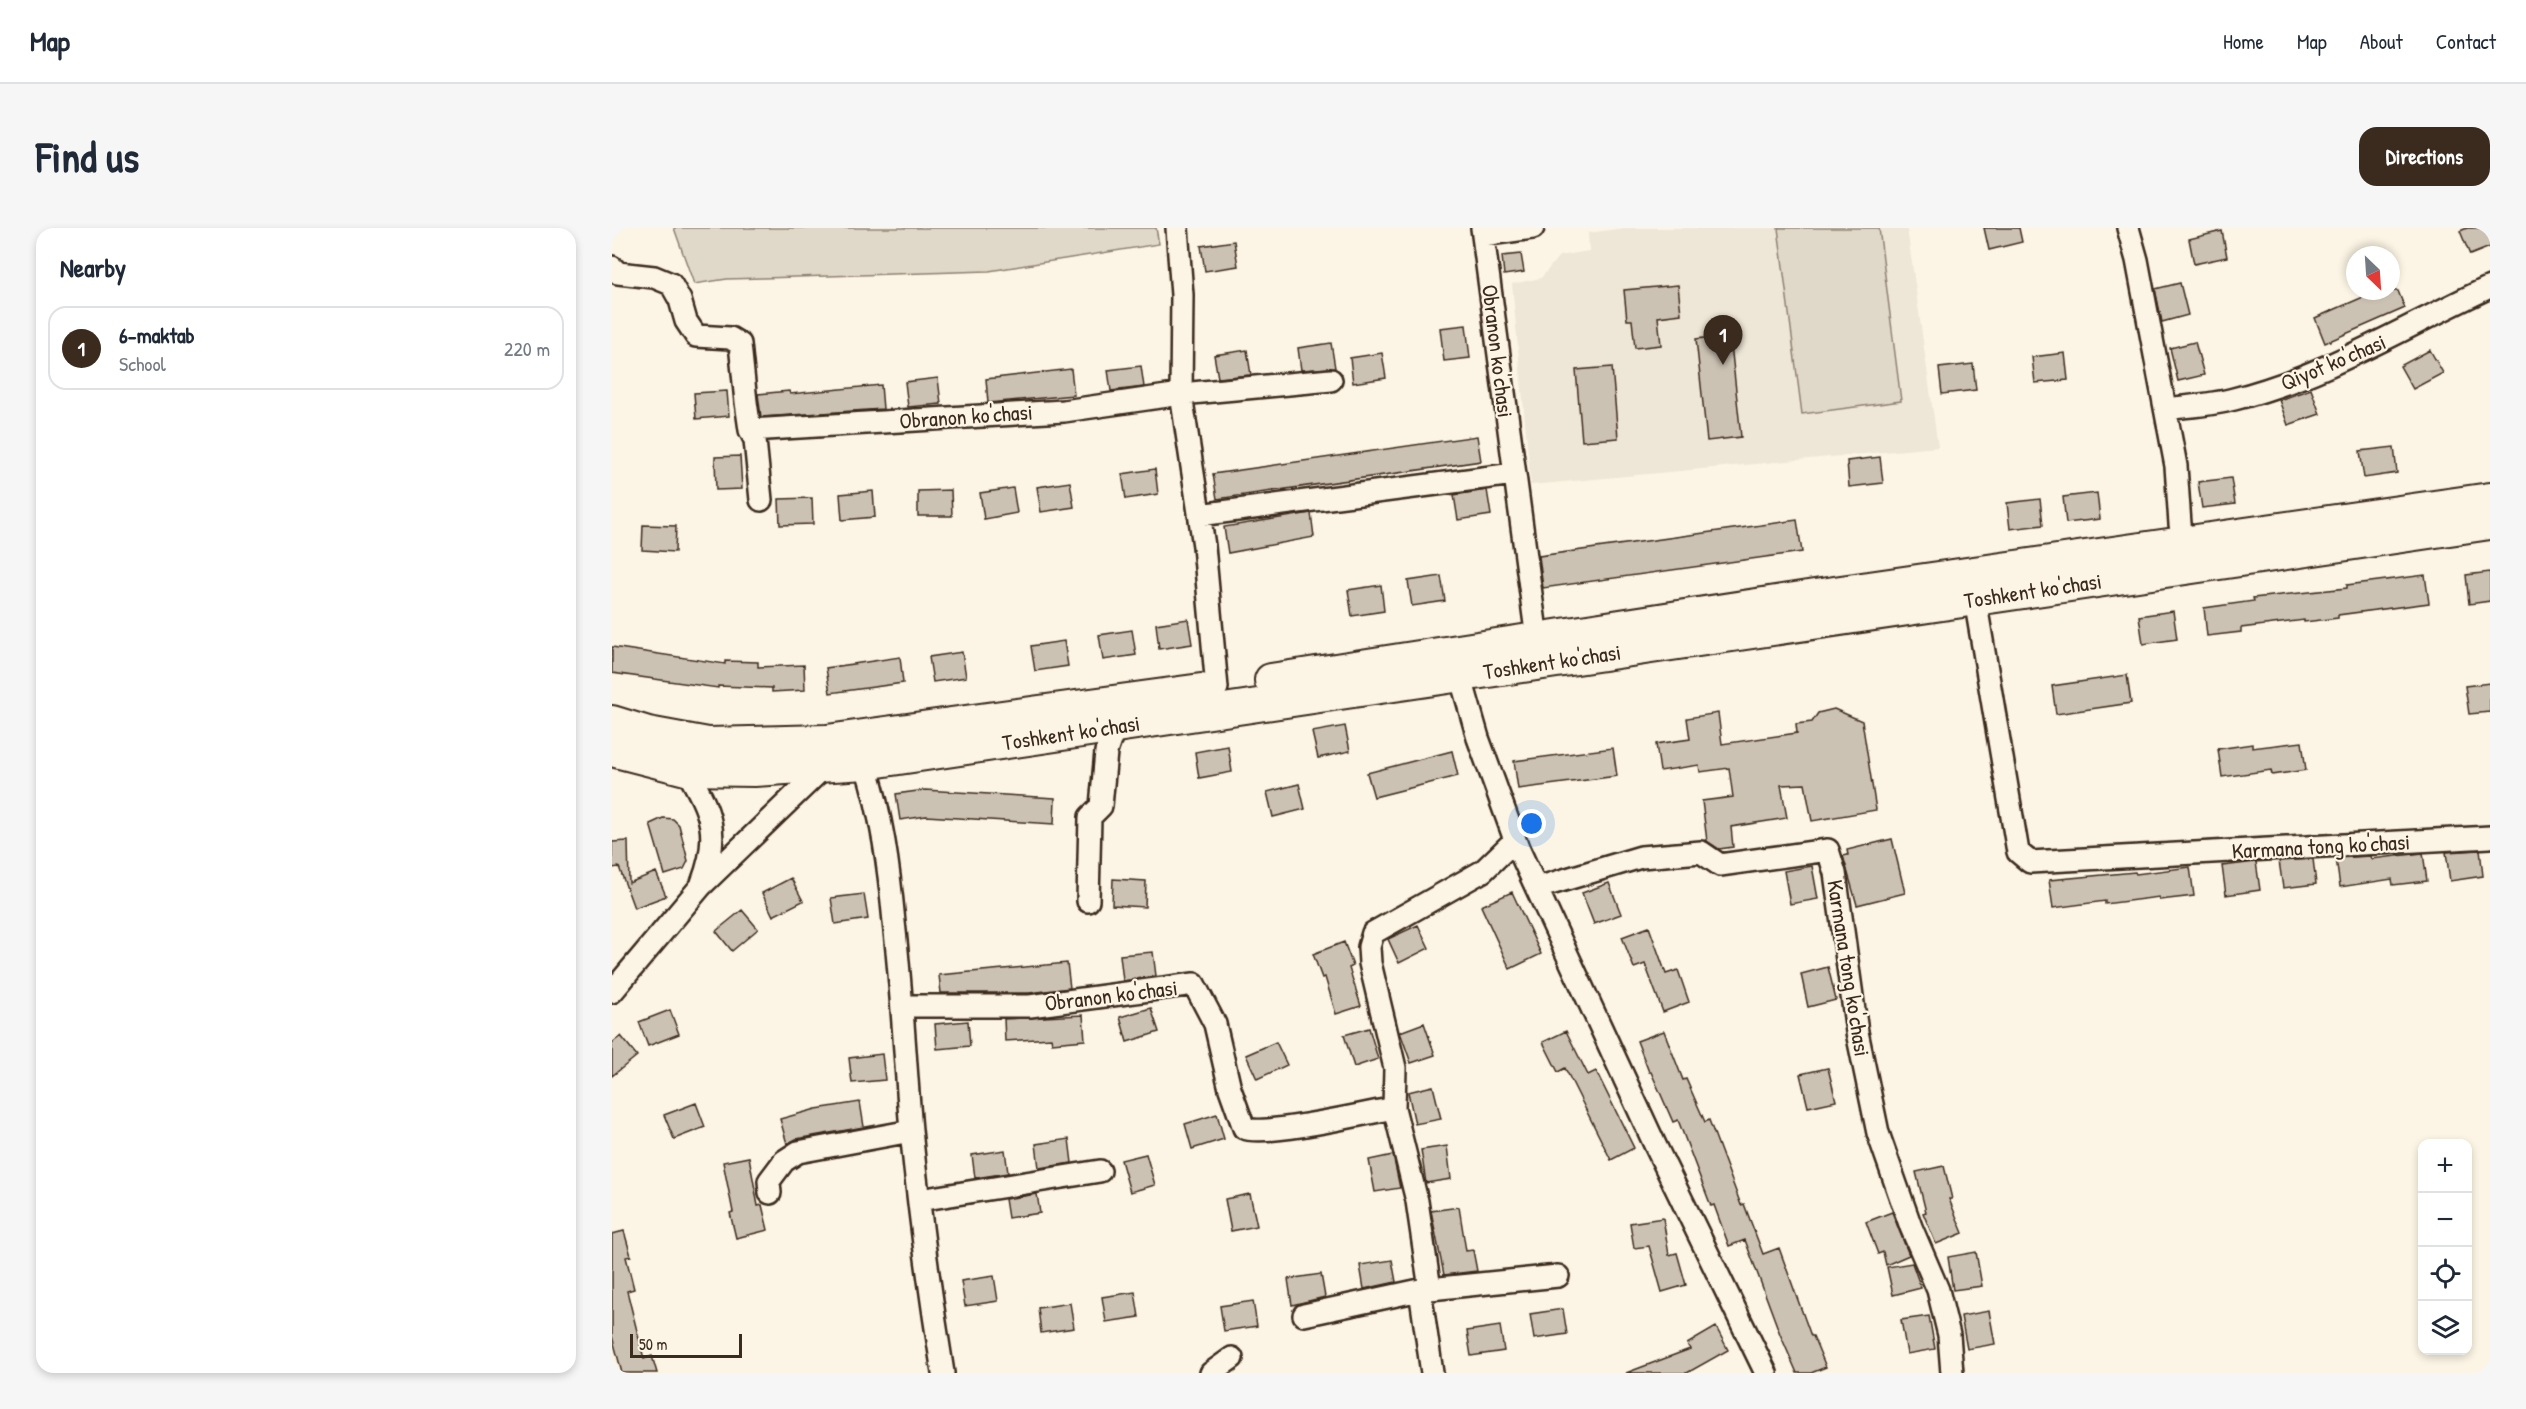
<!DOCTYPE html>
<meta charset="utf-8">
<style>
:root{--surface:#fff;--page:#f6f6f7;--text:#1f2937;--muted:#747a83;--line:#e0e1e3;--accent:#3b2a1e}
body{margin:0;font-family:"Patrick Hand",sans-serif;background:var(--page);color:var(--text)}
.controls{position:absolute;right:18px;bottom:18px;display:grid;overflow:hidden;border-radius:12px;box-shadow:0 3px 9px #0003}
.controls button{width:54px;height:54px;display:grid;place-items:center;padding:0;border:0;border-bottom:2px solid var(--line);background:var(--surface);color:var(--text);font:30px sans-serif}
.compass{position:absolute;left:1734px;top:18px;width:54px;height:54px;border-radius:50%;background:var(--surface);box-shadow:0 3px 9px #0003;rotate:155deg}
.scale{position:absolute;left:18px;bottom:15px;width:112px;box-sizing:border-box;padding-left:6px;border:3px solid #3b2a1e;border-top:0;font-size:16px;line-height:21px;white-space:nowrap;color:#3b2a1e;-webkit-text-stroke:4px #fcf5e5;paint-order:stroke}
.you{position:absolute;left:920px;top:596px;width:21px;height:21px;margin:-15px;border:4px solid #fff;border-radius:50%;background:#1a73e8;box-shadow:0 0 0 9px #1a73e833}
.badge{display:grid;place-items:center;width:39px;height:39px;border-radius:50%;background:var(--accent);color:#fff;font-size:20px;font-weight:700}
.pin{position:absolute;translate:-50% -50px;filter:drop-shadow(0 2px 3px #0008)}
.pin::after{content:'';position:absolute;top:32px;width:21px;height:18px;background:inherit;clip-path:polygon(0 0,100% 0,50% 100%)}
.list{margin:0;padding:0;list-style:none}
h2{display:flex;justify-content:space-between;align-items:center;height:78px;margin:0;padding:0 24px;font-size:26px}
h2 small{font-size:20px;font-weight:400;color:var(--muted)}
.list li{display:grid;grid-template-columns:39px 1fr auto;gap:18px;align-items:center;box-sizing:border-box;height:84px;margin:0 12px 12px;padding:0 12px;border:2px solid var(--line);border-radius:18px}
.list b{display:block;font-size:22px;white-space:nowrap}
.list p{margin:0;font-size:20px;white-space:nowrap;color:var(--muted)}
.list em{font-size:20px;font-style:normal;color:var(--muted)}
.icon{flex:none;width:33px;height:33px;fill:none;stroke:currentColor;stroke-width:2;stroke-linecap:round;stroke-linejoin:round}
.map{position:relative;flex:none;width:1878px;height:1145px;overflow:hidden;border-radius:18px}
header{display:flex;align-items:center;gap:36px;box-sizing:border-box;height:84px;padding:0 30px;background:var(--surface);border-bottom:2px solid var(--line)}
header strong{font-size:28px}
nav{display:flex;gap:33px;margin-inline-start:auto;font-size:21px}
.intro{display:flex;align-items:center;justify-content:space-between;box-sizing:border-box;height:144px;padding:0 36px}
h1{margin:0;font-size:42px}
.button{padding:15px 27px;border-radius:18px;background:var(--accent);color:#fff;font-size:21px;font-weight:700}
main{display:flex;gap:36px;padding:0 36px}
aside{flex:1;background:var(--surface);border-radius:18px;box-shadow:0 3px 9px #0003}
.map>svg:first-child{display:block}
.built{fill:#eee6d6}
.green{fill:#e0d8c8;stroke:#8e8173;stroke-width:1.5}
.building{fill:#ccc2b3;stroke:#3b2a1e;stroke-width:1.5}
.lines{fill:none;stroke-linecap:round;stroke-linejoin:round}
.minor-casing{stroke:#3b2a1e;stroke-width:26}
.highway-casing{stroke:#3b2a1e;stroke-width:36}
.minor{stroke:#fcf5e5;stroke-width:21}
.highway{stroke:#fcf5e5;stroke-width:32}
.labels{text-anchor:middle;stroke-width:4.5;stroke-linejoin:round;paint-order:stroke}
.street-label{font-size:22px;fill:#3b2a1e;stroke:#fcf5e5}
</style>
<header>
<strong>Map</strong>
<nav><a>Home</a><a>Map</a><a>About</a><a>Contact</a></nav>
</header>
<div class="intro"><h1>Find us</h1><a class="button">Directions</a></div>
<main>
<aside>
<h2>Nearby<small></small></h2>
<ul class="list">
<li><span class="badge">1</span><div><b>6-maktab</b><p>School</p></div><em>220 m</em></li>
</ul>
</aside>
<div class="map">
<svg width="1878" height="1145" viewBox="0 0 1878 1145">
<rect width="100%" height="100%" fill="#fcf5e5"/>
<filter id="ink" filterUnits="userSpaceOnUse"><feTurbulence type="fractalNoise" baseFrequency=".0167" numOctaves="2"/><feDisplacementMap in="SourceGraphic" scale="12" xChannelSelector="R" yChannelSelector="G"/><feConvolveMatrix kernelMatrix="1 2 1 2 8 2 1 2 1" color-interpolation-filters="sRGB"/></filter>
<g filter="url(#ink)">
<path class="built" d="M 1013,0 L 1295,0 L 1326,219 L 919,257 L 900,56 L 929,50 L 947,28 L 977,23 L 976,5 Z"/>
<path class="green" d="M 62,0 L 544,0 L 547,16 L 377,43 L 115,51 L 82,56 Z
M 1166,0 L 1267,0 L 1289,173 L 1190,186 Z"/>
<path class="building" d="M 1372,0 L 1407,0 L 1410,14 L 1377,22 Z
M 1855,0 L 1878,0 L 1878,19 L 1858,27 L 1848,3 Z
M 1610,3 L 1615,29 L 1582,36 L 1577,11 Z
M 622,13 L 626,38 L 593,43 L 589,18 Z
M 909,26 L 912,44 L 892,47 L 890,28 Z
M 1568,55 L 1576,87 L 1550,94 L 1543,61 Z
M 1066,57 L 1069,86 L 1046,89 L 1049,117 L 1023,120 L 1020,92 L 1015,92 L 1012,62 Z
M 1765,63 L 1786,63 L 1793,80 L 1713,115 L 1703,90 Z
M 854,97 L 858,130 L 832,133 L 828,100 Z
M 1118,107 L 1129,209 L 1095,213 L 1084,111 Z
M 1583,114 L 1592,147 L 1566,153 L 1558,120 Z
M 719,115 L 723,140 L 689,142 L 686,120 Z
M 635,122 L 639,147 L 606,150 L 602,127 Z
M 1818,122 L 1831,145 L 1801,161 L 1788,138 Z
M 770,125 L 774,150 L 741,155 L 738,130 Z
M 1453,125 L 1456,152 L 1423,155 L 1420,129 Z
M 1361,136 L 1364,162 L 1330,166 L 1327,140 Z
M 529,138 L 532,159 L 499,163 L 496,142 Z
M 1000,139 L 1006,210 L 970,213 L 964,142 Z
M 459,141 L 462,167 L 376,175 L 374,151 Z
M 326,150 L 329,176 L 296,179 L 293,154 Z
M 269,157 L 271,181 L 149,189 L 146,166 L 177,163 L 178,166 Z
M 1699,161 L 1708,186 L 1676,197 L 1667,172 Z
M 115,163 L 117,188 L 84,191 L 82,165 Z
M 865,208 L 869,233 L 605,271 L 601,246 Z
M 1782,219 L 1785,245 L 1752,250 L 1748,223 Z
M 128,228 L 130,261 L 104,262 L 103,229 Z
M 1268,229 L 1271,255 L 1237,259 L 1235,233 Z
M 543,241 L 546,266 L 514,271 L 510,246 Z
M 1619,250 L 1623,276 L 1590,280 L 1586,254 Z
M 458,254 L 462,279 L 429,284 L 425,259 Z
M 401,260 L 405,285 L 372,291 L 368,265 Z
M 339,262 L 340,288 L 306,288 L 306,263 Z
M 875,262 L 879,287 L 846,292 L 842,267 Z
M 261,263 L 263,289 L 230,292 L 228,266 Z
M 1485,265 L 1488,291 L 1454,295 L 1451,269 Z
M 200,270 L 201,296 L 168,297 L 167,271 Z
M 1428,271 L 1431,297 L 1398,301 L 1395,275 Z
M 699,285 L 702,309 L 616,325 L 612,299 Z
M 1185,292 L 1190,324 L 931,360 L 927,328 Z
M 31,297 L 64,298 L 63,324 L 30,322 Z
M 1878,344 L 1878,373 L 1857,376 L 1854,347 Z
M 1813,347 L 1817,375 L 1726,387 L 1726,390 L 1692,394 L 1692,392 L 1629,400 L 1629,404 L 1595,408 L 1592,380 L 1642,373 L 1641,370 L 1735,360 L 1735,357 Z
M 829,348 L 833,373 L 800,378 L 796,353 Z
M 769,357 L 772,383 L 740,388 L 736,362 Z
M 1561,383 L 1565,411 L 1531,416 L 1527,388 Z
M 576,391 L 580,416 L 547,421 L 544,396 Z
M 520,402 L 524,427 L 491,432 L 487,407 Z
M 452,413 L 456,438 L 423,443 L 419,418 Z
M 0,419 L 113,436 L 113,433 L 146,434 L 146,439 L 192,437 L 193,462 L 160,464 L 160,460 L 106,458 L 106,460 L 0,445 Z
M 350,424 L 354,449 L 321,454 L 317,429 Z
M 288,429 L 291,455 L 218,465 L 214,440 Z
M 1515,447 L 1519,475 L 1444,486 L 1440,458 Z
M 1878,455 L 1878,484 L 1857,486 L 1853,458 Z
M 1222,481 L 1250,493 L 1264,582 L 1200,593 L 1193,556 L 1169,557 L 1175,590 L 1119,599 L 1121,619 L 1107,621 L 1095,613 L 1090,573 L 1121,569 L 1117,540 L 1088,544 L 1087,537 L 1048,543 L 1044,516 L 1078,511 L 1075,490 L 1106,485 L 1110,516 L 1185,505 L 1184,496 L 1200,494 L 1206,485 Z
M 733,498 L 738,523 L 706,530 L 700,504 Z
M 1690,514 L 1694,542 L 1660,547 L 1659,542 L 1610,549 L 1606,521 L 1640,516 L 1640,520 Z
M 616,518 L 620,544 L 587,550 L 583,524 Z
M 1001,520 L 1005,548 L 906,561 L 902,533 Z
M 840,523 L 846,548 L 762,569 L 755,545 Z
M 687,556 L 693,581 L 661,589 L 655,564 Z
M 313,562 L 443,570 L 442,596 L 314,588 L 288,592 L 284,566 Z
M 51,590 L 61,591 L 67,597 L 76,633 L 72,641 L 53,647 L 38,596 Z
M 1280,611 L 1293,665 L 1245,677 L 1231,628 L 1236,627 L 1235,622 Z
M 16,613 L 17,655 L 44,644 L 54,668 L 22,680 L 7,639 L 0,640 L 0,614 Z
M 1868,622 L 1871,648 L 1838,653 L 1834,624 Z
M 1811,625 L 1815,653 L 1781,657 L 1780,651 L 1728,659 L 1724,630 L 1758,628 L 1759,631 Z
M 1701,631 L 1704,656 L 1671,660 L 1667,633 Z
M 1644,634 L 1648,662 L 1614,667 L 1610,638 Z
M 1200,638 L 1206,671 L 1178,676 L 1172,643 Z
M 1578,639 L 1582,668 L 1548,672 L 1547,669 L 1493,676 L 1493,673 L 1441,680 L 1437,652 L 1523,644 L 1524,646 Z
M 179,650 L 191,673 L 161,688 L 150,665 Z
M 501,651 L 534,653 L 533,679 L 500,677 Z
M 997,655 L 1009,686 L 982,696 L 970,665 Z
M 900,664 L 929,726 L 898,741 L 869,678 Z
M 252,666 L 256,691 L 223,696 L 219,670 Z
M 130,682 L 146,701 L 120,723 L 104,703 Z
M 806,697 L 817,720 L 787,735 L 776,711 Z
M 1037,699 L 1054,746 L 1066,742 L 1077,774 L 1051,784 L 1033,736 L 1022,740 L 1010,709 Z
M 732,714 L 741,738 L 737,740 L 749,778 L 724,786 L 713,749 L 710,750 L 701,726 Z
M 541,724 L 544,748 L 511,753 L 508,727 Z
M 455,735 L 458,760 L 417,765 L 329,765 L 327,747 Z
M 1216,739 L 1224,772 L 1196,779 L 1189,746 Z
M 539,780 L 547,804 L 515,814 L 508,789 Z
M 58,782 L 67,806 L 36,818 L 27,794 Z
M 471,787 L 473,812 L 440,815 L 439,810 L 393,813 L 392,791 Z
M 356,793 L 358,818 L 325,821 L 323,796 Z
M 812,795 L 823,827 L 799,835 L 788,804 Z
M 757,800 L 766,831 L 742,839 L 732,807 Z
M 954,803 L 976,847 L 984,843 L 1022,920 L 999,932 L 953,840 L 946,844 L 931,814 Z
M 1052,803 L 1071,852 L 1074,851 L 1093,894 L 1097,892 L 1129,977 L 1132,976 L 1151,1026 L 1167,1020 L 1199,1108 L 1201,1108 L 1214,1139 L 1199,1145 L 1185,1145 L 1168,1106 L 1133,1012 L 1117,1018 L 1102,977 L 1099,978 L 1066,892 L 1061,894 L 1039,844 L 1037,844 L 1025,813 Z
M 9,808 L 25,828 L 0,848 L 0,815 Z
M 664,814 L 675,837 L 645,851 L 634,827 Z
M 270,826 L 273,852 L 240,855 L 237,830 Z
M 1216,840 L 1224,873 L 1196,879 L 1188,846 Z
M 821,858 L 829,891 L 803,896 L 796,864 Z
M 248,874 L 252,899 L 184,911 L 175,916 L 168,891 L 204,881 Z
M 84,875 L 93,899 L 62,911 L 52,887 Z
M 605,886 L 612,911 L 580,921 L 573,896 Z
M 457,911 L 460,935 L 427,940 L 424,916 Z
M 835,918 L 839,951 L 814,955 L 809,922 Z
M 393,922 L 396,945 L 363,950 L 360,927 Z
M 534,926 L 543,957 L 518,964 L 509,932 Z
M 781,927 L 788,960 L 763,964 L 757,932 Z
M 137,929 L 146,978 L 150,977 L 156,1002 L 124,1010 L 118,985 L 121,984 L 111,934 Z
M 1332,938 L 1340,971 L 1337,971 L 1351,1005 L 1324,1016 L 1311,985 L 1314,984 L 1304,944 Z
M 425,966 L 428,985 L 396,990 L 393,971 Z
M 638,966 L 645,998 L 619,1003 L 613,971 Z
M 847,979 L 854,1023 L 861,1022 L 865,1043 L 832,1047 L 819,983 Z
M 1280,984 L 1297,1027 L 1274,1037 L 1271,1024 L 1266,1026 L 1254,994 Z
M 1051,990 L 1057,1027 L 1065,1025 L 1074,1057 L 1050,1064 L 1037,1018 L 1022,1020 L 1018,995 Z
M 12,1003 L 19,1028 L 14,1029 L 22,1061 L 15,1063 L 32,1131 L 40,1128 L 45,1145 L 10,1145 L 0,1108 L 0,1006 Z
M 1364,1024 L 1370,1058 L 1341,1062 L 1336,1029 Z
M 780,1032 L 784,1054 L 752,1061 L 748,1037 Z
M 1300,1035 L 1309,1060 L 1281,1067 L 1275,1039 Z
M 709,1046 L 713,1069 L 680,1077 L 676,1051 Z
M 382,1048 L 386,1073 L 353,1078 L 349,1053 Z
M 523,1064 L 527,1089 L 494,1094 L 490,1069 Z
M 641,1073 L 645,1098 L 612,1103 L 608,1078 Z
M 458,1075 L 462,1100 L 429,1105 L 426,1080 Z
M 951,1081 L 955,1106 L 922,1111 L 918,1086 Z
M 1377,1083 L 1383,1116 L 1355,1121 L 1349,1088 Z
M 1317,1088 L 1323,1121 L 1295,1126 L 1289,1092 Z
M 888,1098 L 892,1123 L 859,1128 L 855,1103 Z
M 1104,1099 L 1116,1122 L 1075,1145 L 1014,1145 L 1078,1121 L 1075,1116 Z"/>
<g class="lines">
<defs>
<path id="minor" d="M 565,0 L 570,67 L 569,166 L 592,318 L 605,460
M 870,0 L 925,411
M 1516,0 L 1525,32 L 1564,238 L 1568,296 L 1573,327
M 871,7 L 921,0
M 0,39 L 6,45 L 42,49 L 59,56 L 68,72 L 74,93 L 84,108 L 118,110 L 128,116 L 134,174 L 138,202 L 143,212 L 149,272
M 1554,181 C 1576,178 1600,177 1622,171 C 1714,148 1793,98 1878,59
M 138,202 L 452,183 L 569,166 L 719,152
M 587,287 L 902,246
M 1363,371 L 1406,624 L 1418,634 L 1878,609
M 848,447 L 866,510 L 906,620 L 1044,919 L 1154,1145
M 253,535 C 270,587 277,640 282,694 C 290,764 293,833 299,902 C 307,983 318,1065 331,1145
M 74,541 C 99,584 109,606 90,655
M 903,612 L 871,643 L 761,705 L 757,719 L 758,735 L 783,840 L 782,880 L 805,973 L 818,1061 L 946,1048
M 925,660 L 1029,629 L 1089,624 L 1108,637 L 1216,622 L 1223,645 L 1245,804 L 1266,905 L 1299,999 L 1326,1062 L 1337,1107 L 1340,1145
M 476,673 L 478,589 L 489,578 L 494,524 L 503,498
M 0,764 L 89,658 L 212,539
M 291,778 L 418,778 L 582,756 L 603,796 L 618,861 L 632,900 C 651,909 756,885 782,880
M 158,965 L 157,953 L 172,933 L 186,924 L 299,903
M 307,972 L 488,943
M 818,1061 L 808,1062 L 820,1145
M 692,1087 L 808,1062
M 599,1145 L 620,1130"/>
<g id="highway">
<path d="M 659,452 L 1229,364 L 1878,271"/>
<path d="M 0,494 L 36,505 L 96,516 L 215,513 L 589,462"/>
<path id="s1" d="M 0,522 L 74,541 L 142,542 L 253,535 L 1878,295"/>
</g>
</defs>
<use href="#minor" class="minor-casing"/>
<use href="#highway" class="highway-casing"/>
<use href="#minor" class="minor"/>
<use href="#highway" class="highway"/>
</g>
</g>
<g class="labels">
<g class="street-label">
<text transform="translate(886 123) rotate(83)" y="8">Obranon ko'chasi</text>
<text transform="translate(1721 134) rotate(-23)" y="8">Qiyot ko'chasi</text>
<text transform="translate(354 188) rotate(-4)" y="8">Obranon ko'chasi</text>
<text dy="8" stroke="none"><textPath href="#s1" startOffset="1436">Toshkent ko'chasi</textPath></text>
<text dy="8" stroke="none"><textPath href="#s1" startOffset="950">Toshkent ko'chasi</textPath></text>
<text dy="8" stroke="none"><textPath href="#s1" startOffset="464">Toshkent ko'chasi</textPath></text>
<text transform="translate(1709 618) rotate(-3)" y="8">Karmana tong ko'chasi</text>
<text transform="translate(1237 740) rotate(81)" y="8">Karmana tong ko'chasi</text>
<text transform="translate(499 767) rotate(-7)" y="8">Obranon ko'chasi</text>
</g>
</g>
</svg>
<div class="controls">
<button>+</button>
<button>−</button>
<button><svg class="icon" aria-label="locate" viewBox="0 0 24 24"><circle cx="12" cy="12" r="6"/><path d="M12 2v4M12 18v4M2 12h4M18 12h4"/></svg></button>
<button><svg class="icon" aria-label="layers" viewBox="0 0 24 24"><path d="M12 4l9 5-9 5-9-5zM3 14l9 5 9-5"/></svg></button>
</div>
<svg class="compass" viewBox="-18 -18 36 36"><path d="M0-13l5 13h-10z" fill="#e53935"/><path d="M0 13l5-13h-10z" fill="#747a83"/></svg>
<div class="scale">50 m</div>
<div class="you"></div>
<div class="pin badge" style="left:1111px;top:137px">1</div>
</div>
</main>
